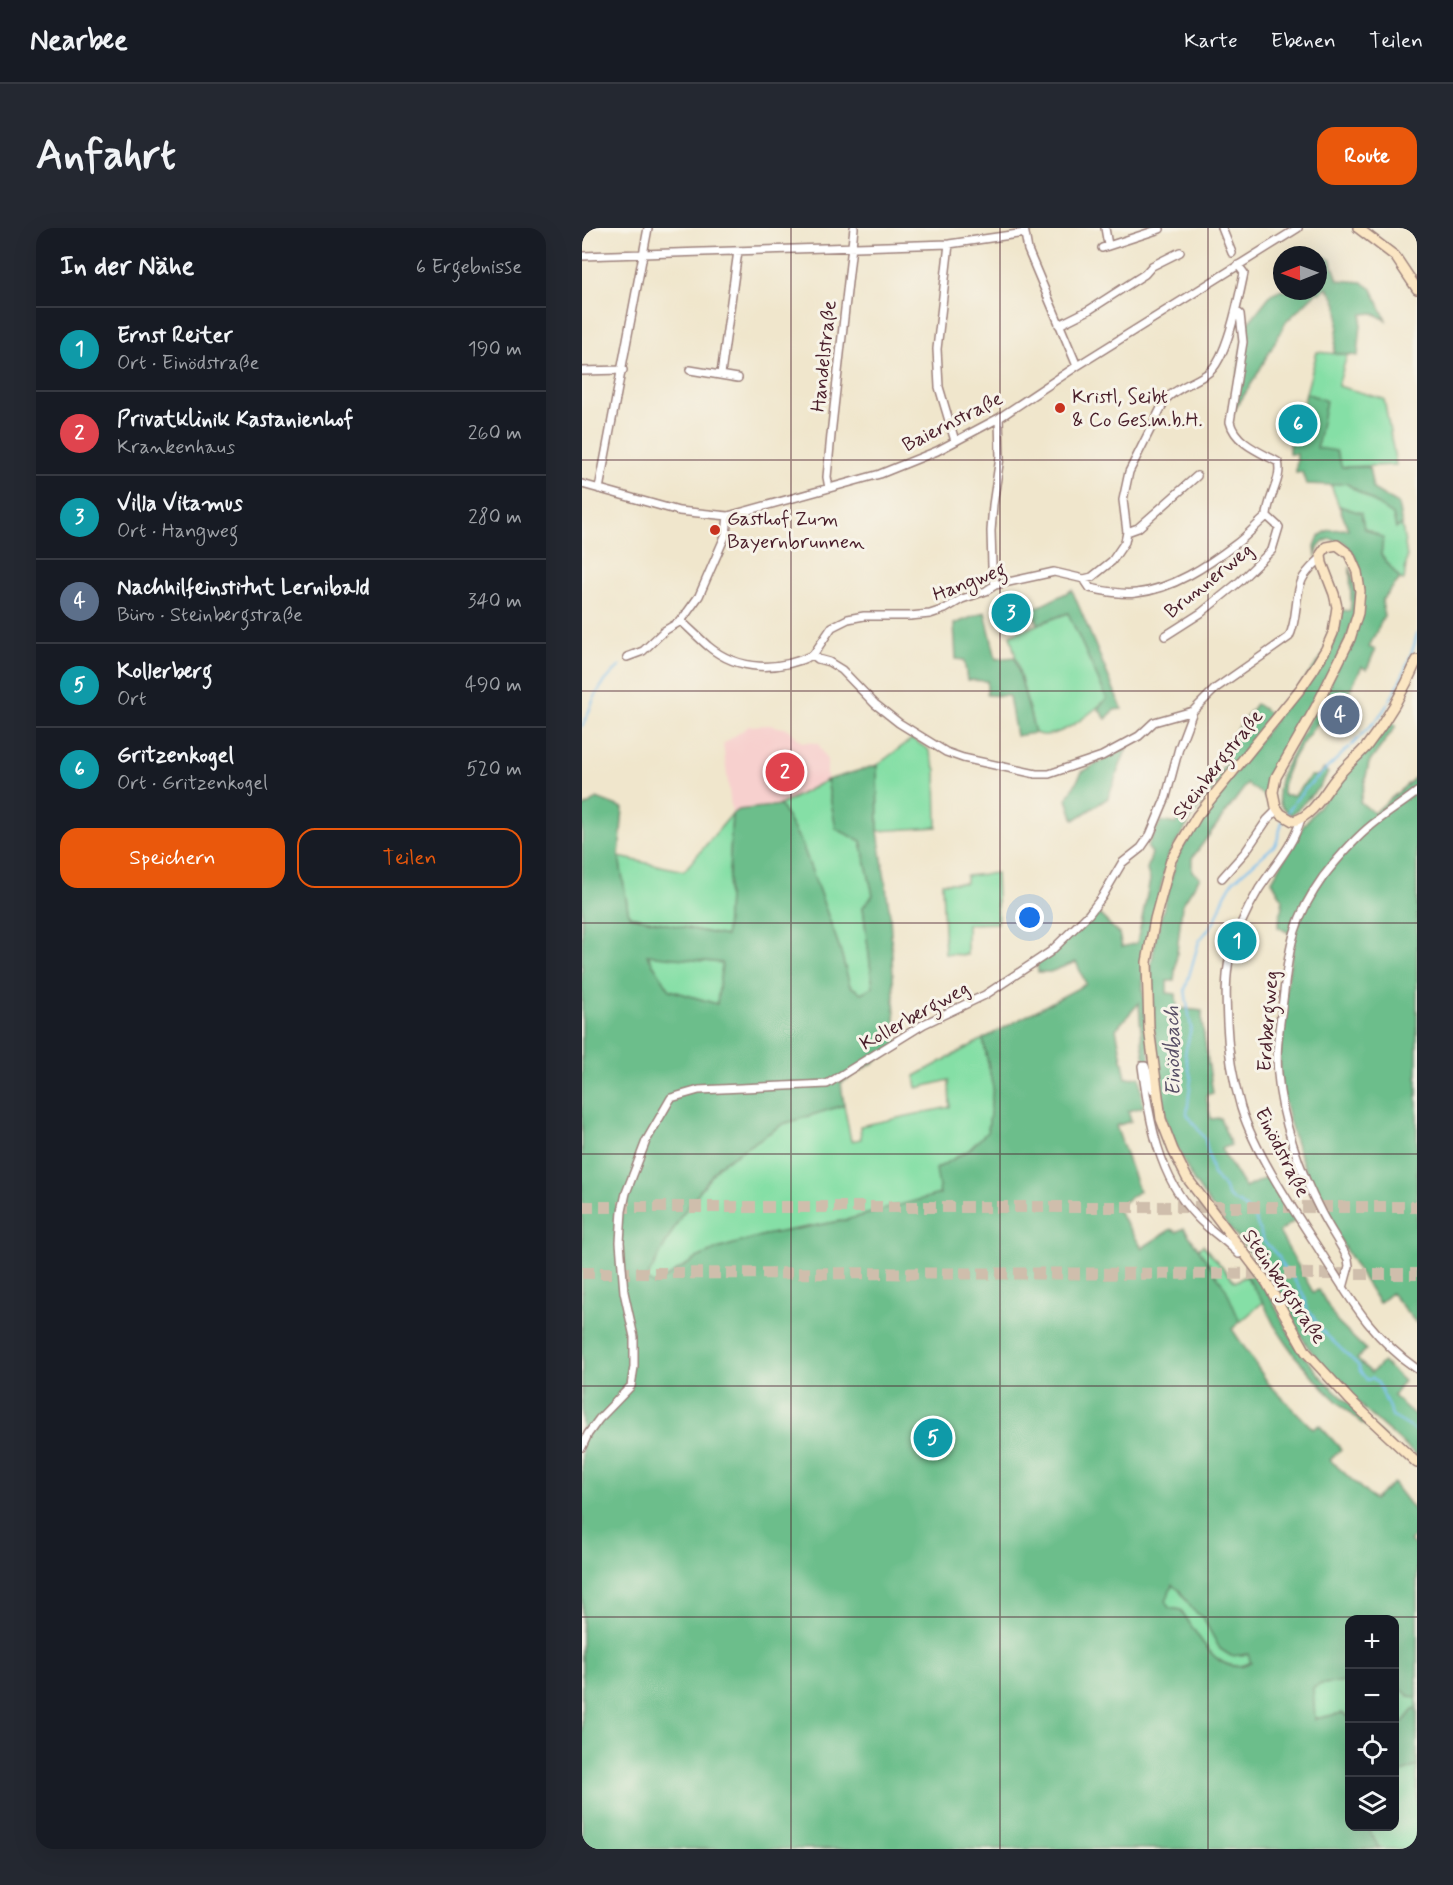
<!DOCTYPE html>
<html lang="de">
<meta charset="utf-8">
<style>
:root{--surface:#171b24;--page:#242831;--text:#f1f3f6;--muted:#9ea1a6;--line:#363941;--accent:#ea580c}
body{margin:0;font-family:Mynerve,sans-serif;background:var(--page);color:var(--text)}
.controls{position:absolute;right:18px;bottom:18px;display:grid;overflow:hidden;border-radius:12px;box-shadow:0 6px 24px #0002}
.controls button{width:54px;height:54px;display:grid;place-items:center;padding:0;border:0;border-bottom:2px solid var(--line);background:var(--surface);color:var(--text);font:30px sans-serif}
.compass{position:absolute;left:691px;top:18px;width:54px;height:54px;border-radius:50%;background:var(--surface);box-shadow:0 6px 24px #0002;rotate:269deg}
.you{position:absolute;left:448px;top:690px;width:21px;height:21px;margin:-15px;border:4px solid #fff;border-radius:50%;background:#1a73e8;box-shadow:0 0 0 9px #1a73e833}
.badge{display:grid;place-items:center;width:39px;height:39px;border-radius:50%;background:var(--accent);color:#fff;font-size:20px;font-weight:700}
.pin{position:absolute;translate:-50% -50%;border:3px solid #fff;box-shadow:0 2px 6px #0006}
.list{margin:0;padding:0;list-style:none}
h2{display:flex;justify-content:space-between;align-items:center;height:78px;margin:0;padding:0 24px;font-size:26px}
h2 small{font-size:20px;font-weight:400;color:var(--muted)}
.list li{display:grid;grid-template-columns:39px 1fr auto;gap:18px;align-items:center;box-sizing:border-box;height:84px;padding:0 24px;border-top:2px solid var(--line)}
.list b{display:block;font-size:22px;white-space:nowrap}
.list p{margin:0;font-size:20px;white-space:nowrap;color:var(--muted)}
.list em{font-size:20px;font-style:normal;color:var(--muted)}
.actions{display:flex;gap:12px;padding:18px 24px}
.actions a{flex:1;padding:14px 0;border:2px solid var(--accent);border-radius:18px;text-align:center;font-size:21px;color:var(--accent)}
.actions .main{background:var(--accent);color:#fff}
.icon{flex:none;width:33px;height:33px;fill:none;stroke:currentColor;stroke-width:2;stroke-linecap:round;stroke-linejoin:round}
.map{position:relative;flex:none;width:835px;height:1621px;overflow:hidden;border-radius:18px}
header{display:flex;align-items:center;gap:36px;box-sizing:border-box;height:84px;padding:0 30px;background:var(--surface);border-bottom:2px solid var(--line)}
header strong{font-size:28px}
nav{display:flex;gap:33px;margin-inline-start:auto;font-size:21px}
.intro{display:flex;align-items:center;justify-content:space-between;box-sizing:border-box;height:144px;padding:0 36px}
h1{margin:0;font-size:42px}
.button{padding:15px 27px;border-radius:18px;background:var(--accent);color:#fff;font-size:21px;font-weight:700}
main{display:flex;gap:36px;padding:0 36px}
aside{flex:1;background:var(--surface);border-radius:18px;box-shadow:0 6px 24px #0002}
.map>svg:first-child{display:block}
.built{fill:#f7d0ce}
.green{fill:#85dfa6;stroke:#687f68;stroke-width:1.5}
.forest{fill:#6cbe8b;stroke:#5b6e5b;stroke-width:1.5;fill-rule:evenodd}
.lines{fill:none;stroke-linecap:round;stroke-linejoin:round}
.stream{stroke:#79c0f1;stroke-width:2}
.motorway-tunnel{stroke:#cfbeac;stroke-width:12;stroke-dasharray:12 6;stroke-linecap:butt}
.minor-casing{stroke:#9d827c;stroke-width:10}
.secondary-casing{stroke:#9d827c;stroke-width:12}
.minor{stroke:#fff;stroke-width:7}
.secondary{stroke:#fbe6c3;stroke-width:9}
.grid{fill:none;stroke:#4a1f2b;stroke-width:1.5;stroke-opacity:0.55}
.poi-dot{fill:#c8321e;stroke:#f7f3e8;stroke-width:2}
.labels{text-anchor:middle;stroke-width:6;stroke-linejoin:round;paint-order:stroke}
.street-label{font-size:20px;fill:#4a1f2b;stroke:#f7f3e8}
.poi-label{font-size:20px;fill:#4a1f2b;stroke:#f7f3e8;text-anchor:start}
.water-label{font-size:21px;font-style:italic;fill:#584f66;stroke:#f7f3e8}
</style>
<header>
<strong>Nearbee</strong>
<nav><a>Karte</a><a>Ebenen</a><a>Teilen</a></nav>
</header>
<div class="intro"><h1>Anfahrt</h1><a class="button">Route</a></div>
<main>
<aside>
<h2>In der Nähe<small>6 Ergebnisse</small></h2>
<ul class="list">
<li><span class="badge" style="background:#0f9aa8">1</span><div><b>Ernst Reiter</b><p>Ort · Einödstraße</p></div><em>190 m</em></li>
<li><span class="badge" style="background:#e0444e">2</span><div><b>Privatklinik Kastanienhof</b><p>Krankenhaus</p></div><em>260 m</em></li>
<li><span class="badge" style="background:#0f9aa8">3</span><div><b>Villa Vitamus</b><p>Ort · Hangweg</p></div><em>280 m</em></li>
<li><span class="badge" style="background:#5c6f8a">4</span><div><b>Nachhilfeinstitut Lernibald</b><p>Büro · Steinbergstraße</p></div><em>340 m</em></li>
<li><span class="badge" style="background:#0f9aa8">5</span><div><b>Kollerberg</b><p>Ort</p></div><em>490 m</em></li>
<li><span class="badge" style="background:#0f9aa8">6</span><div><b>Gritzenkogel</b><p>Ort · Gritzenkogel</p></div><em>520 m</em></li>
</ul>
<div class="actions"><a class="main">Speichern</a><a>Teilen</a></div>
</aside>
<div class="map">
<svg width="835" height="1621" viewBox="0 0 835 1621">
<rect width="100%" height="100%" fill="#f7f3e8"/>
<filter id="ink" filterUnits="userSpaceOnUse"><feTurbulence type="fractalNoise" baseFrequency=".0167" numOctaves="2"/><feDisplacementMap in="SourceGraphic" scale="12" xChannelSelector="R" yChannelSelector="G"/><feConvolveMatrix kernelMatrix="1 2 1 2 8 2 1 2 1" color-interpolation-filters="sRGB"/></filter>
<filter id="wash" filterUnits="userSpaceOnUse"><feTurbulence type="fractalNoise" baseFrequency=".008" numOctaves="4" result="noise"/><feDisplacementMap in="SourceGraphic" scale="24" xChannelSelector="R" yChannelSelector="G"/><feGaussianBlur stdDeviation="1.35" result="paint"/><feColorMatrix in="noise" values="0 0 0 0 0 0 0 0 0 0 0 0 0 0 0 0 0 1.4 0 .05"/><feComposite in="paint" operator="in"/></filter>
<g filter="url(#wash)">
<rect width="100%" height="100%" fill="#f0e6cc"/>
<path class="built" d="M 187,497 L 206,501 L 220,514 L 236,515 L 245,532 L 245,552 L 198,577 L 156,582 L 150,586 L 141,516 L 167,498 Z"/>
<path class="green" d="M 735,124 L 765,127 L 756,158 L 802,171 L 814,237 L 760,239 L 734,220 L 744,174 L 724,165 Z
M 763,255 L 811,287 L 814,300 L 820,297 L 825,329 L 822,352 L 818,351 L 799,327 L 801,310 L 782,300 L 779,285 L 757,278 L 749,257 Z
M 486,385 L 525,471 C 509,485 474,515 453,505 L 428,407 Z
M 330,511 L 346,521 L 354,542 L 355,599 L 296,603 L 295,537 Z
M 245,552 L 254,600 L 279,613 L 291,667 L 281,679 L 291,759 L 279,765 L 268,758 L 258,721 L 220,616 L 198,577 Z
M 150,586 L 144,708 L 47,688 L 37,629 L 102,643 Z
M 414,645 L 416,695 L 385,696 L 385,727 L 363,726 L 360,655 L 384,655 L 384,648 Z
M 65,726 L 140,735 L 135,776 L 87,762 Z
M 401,811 L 411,859 L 406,903 L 387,922 L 355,941 L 358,966 L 264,992 L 183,1007 L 135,1021 L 115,1030 L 73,1057 L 63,1052 L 99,988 L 137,937 L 201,896 L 262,877 L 269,913 L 279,911 L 278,898 L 368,879 L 367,852 L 335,860 L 333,848 Z
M 621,1017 L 653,1054 L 664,1048 L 681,1074 L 658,1094 L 616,1021 Z
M 590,1357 L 597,1361 L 610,1381 L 621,1390 L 638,1421 L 649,1428 L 666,1426 L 669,1434 C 636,1452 615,1405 599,1382 L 587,1380 L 584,1374 Z
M 813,1451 L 817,1451 L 827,1468 L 835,1469 L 835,1481 L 831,1482 L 822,1493 L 813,1498 Z
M 766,1454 L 767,1489 L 760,1485 L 732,1491 L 731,1460 L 739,1456 Z
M 835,1538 L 835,1621 L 797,1621 L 786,1599 L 812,1598 L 813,1547 Z"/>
<path class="forest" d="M 738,26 L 749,32 L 756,52 L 780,54 L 790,61 L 804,92 L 791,85 L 780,86 L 776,128 L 752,125 C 755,99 764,79 744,59 L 739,65 L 734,65 L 704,94 L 673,150 L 650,186 L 663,99 L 689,66 L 700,61 L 700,63 L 736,63 L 736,28 Z
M 724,165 L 744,173 L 735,220 L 754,223 L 760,239 L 787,239 L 791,261 L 816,276 L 820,297 L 814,300 L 811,287 L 764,255 L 749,257 L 724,256 L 720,244 L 714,245 L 715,226 L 707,226 L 708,203 L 716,197 Z
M 757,278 L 779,285 L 782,300 L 801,310 L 799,327 L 818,351 L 800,372 L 802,388 L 787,419 L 793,422 L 785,441 L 780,439 L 760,477 L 752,474 C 734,499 698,535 701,567 L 712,567 L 729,548 L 735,548 L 742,541 L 746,545 L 737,559 L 710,587 C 692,578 695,561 700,545 L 773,405 L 777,337 L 769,322 L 762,314 L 748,311 L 741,314 L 736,320 L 734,329 L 733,318 L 737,308 L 747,302 L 766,301 Z
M 768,339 C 772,353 775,367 773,381 C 764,434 715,498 690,548 L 687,560 L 687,569 L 685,570 L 665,556 L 610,630 L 610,643 L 618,649 L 600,677 L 592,753 L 585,753 L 585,765 L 594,766 L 595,780 L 620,783 L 620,795 L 631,865 L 624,867 L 629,891 L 638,890 L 649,917 L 639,921 L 663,960 L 689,947 L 715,991 L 697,1004 L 731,1064 L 737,1062 L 755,1094 L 784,1122 L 775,1131 L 789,1145 L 801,1134 L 822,1153 L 811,1168 L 835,1189 L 835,1228 L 784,1183 L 746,1143 L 726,1119 L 714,1100 L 696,1063 L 684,1044 L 630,979 L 611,952 L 587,903 L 582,882 L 571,792 L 569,739 L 574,709 L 595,629 L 623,585 L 751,414 L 760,382 L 768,383 L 769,374 Z
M 490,362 L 540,481 L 532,482 L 524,491 L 516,480 L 525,471 L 486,385 L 456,396 L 450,382 Z
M 403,384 L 414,431 L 433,429 L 453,505 L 434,508 L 427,468 L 405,467 L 405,453 L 385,452 L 382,432 L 374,431 L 372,396 Z
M 674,476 L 692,488 L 610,589 L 586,628 L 561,736 L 561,764 L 569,849 C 559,826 559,800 557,775 L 534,801 L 544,850 L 558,849 L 561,879 L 546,883 L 549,893 L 534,898 L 557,963 L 534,980 L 560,1020 L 589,1001 L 595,1004 L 602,1000 L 644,1061 L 658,1094 L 650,1101 L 686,1155 L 731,1201 L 737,1197 L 759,1221 L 748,1232 L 792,1272 L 811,1255 L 835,1286 L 835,1306 L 828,1313 L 835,1319 L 835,1469 L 827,1468 L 817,1459 L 817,1451 L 813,1451 L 812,1392 L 768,1392 L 767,1474 L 766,1454 L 739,1456 L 731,1460 L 733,1491 L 760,1485 L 767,1489 L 768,1598 L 786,1599 L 797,1621 L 0,1621 L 0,581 L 15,570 L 41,580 L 37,629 L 47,688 L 144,708 L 150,586 L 156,582 L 198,577 L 220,616 L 258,721 L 268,758 L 279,765 L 291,759 L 281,679 L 291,667 L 279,613 L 254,601 L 245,552 L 295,537 L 296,603 L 308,687 L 314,810 L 319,817 L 259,855 L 262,877 L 201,896 L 137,937 L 99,988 L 64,1052 L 73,1057 L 115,1030 L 135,1021 L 183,1007 L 264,992 L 358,966 L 354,941 L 387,922 L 406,903 L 411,859 L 401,811 L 504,756 L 494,734 L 468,744 L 456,744 L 455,735 L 467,729 L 514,683 L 537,706 L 540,719 L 555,715 L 568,652 L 565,642 L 570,625 L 565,619 L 579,593 L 594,596 L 600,583 L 608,584 L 645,534 L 641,520 ZM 65,727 L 140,735 L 135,776 L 88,762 ZM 590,1357 L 597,1362 L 610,1381 L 621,1390 L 638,1421 L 649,1428 L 666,1426 L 669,1435 C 636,1452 615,1405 599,1382 L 587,1380 L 584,1374 Z
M 809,494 L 814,498 L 787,535 L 778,574 L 792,585 L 835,548 L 835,1096 L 809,1065 L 797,1075 C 760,1018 725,961 708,895 C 703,877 698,859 698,840 C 696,798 706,750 713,708 L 696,699 L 701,672 L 690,653 L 722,597 L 759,550 Z
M 545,519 L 526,570 L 492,592 L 485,571 L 500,544 Z
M 670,1042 L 688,1068 L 713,1117 L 739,1149 L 813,1220 L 774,1191 L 743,1162 L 713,1128 L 692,1097 L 681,1074 L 664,1048 Z
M 835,1481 L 835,1538 L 813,1547 L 813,1498 L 822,1493 L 831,1482 Z"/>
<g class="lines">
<path class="stream" d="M 0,498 C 7,488 8,477 14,467 C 20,455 29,446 39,437
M 770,517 C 778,508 788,499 796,490 C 811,472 831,428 835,405
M 704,587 C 719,559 746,542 767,519
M 701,592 C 697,600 698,609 693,617 L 651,653 L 643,667 L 633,693 L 617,713 L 603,762 L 609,800 L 603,826 L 609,850 L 605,886 L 623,911 L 631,946 L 643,960 L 645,967 L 652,973 L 659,976 L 673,990 L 681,1012 L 697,1029 L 701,1039 L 711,1050 L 723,1069 L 725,1082 L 731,1087 L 735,1098 L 777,1138 L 778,1143 L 785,1152 L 791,1150 L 796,1155 L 811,1189 L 835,1203"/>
</g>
</g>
<g filter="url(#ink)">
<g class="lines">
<path class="motorway-tunnel" d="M 0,979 L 835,979
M 0,1045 L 835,1046"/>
<defs>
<path id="minor" d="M 442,0 L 446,22 L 495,138
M 523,0 L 526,17
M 640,0 L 650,25
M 367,16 L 355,121 L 357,159 L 373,213
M 520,20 L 578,1
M 0,28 L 367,16 L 443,5
M 654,83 L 658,86 L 661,114 L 648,194 C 653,215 678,224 696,234 C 701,251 685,270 685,288
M 477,97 L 507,82 L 563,46 L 570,38 L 598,24
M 108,142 L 156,150
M 0,143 L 41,142
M 139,146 L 156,23
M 0,256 L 97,283 L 146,288 L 298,246 L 355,223 L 417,190 L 495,138 L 716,0
M 247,260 L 245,249 L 249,207 L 272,0
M 17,261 L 66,0
M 545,304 L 556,300 L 615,248
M 502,351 L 508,360 C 522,363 539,367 554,365 C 591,361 625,338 654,316 C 665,308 674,297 685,288
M 413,357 L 410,338 L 409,303 L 411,277 L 418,229 L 417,190
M 99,393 C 108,401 117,410 126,418 C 157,444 197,443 231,427
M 583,408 L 619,385 L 657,354 L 690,322 L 697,299 L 685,288
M 231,427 L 250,399 L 266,391 L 282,388 L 328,388 L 348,386 L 363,381 L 380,371 L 404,363 L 413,357 L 472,344 L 502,351 L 510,349 L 530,333 L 543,314 L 545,304 L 541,272 L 547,244 L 583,172 C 595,159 612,155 626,145 C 645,132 657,69 662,45 L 656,37
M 231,427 L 236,431 L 247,434 L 260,442 L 293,476 L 317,495 L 364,524 L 381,530 L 454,546 L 467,546 L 520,528 L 557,508 L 572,494 L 611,483
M 45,429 L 61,423 L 82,403 L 99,393 L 117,368 L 144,306 L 146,288
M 719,591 C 711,618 692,638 677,661 C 665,681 654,704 648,727 C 643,750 644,772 645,795 C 646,824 651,852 659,880 C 674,927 711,981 738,1023 C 768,1070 788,1108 835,1141
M 640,650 L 664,623 L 685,592 L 696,581
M 574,862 L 571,862 L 563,838 L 560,838 C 567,891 576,949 615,989 C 628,1003 644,1012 657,1026 L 662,1024
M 761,1060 L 767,1038 L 766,1031 C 758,1015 747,1000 739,984 C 718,944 699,890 696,846 C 693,818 699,791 702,764 C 707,717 713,688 741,649 C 756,630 772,611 791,596 C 805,585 821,575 835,564
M 0,1219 L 6,1206 L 17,1191 L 49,1158 L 52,1139 L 52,1109 L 42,1064 L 38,1014 L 40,983 L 44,965 L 64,913 L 89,870 L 117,862 L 245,856 L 342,796 L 403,767 L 468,724 L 507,686 L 520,669 L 540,635 L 559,620 L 568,607 L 584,569 L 597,520 L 611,483 L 634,460 L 707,409 C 716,391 712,370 720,352 C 724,343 732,337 739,330"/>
<path id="secondary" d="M 776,0 L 813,28 L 835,61
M 835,432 C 822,463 805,492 784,519 C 775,529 764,538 755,549 C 743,563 731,589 711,593 L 699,586 L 694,579 L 691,564 L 694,549 L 734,479 L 768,411 L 776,385 L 778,363 L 775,344 L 767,326 L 755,317 L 744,319 L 739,326 L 740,335 L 752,366 L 755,379 L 751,405 L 744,421 L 732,441 L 719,460 L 615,588 L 589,632 L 573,691 L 565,734 L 567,800 L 579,891 L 591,922 L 605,950 L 685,1055 L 724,1124 L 768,1172 L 835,1235"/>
</defs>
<use href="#minor" class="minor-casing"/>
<use href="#secondary" class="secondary-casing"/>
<use href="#minor" class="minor"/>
<use href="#secondary" class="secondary"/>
</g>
</g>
<path class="grid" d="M 209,0 L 209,1621M 418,0 L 418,1621M 626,0 L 626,1621M 0,232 L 835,232M 0,463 L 835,463M 0,695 L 835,695M 0,926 L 835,926M 0,1158 L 835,1158M 0,1389 L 835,1389"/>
<g class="poi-dot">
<circle cx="478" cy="180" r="6"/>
<circle cx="133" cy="302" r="6"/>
</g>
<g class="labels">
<g class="street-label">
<text transform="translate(241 128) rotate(-84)" y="7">Handelstraße</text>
<text transform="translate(370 193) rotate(-27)" y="7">Baiernstraße</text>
<text transform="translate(626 352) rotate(-39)" y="7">Brunnerweg</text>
<text transform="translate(387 353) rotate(-21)" y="7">Hangweg</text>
<text transform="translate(635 536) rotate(-52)" y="7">Steinbergstraße</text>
<text transform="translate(332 787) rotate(-29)" y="7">Kollerbergweg</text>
<text transform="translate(685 793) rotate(-86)" y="7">Erdbergweg</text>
<text transform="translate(701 924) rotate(63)" y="7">Einödstraße</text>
<text transform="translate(703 1058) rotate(56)" y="7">Steinbergstraße</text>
</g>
<g class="poi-label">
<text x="490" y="175">Kristl, Seibt<tspan x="490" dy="23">&amp; Co Ges.m.b.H.</tspan></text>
<text x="145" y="297">Gasthof Zum<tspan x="145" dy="23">Bayernbrunnen</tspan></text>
</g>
<g class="water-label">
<text transform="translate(590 823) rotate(-91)" y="7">Einödbach</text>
</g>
</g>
</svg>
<div class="controls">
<button>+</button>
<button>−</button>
<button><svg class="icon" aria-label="locate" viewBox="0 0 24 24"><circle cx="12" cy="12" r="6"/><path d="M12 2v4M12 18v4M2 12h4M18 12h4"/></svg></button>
<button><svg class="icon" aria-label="layers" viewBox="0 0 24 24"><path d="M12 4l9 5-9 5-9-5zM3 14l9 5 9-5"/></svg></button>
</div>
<svg class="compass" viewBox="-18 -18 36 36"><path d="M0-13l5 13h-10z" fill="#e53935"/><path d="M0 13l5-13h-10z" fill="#9ea1a6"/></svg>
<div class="you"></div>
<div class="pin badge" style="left:655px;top:713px;background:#0f9aa8">1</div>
<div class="pin badge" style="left:203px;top:544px;background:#e0444e">2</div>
<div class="pin badge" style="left:429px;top:385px;background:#0f9aa8">3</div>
<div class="pin badge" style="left:758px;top:487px;background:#5c6f8a">4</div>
<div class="pin badge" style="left:351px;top:1210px;background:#0f9aa8">5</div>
<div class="pin badge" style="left:716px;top:196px;background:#0f9aa8">6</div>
</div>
</main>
